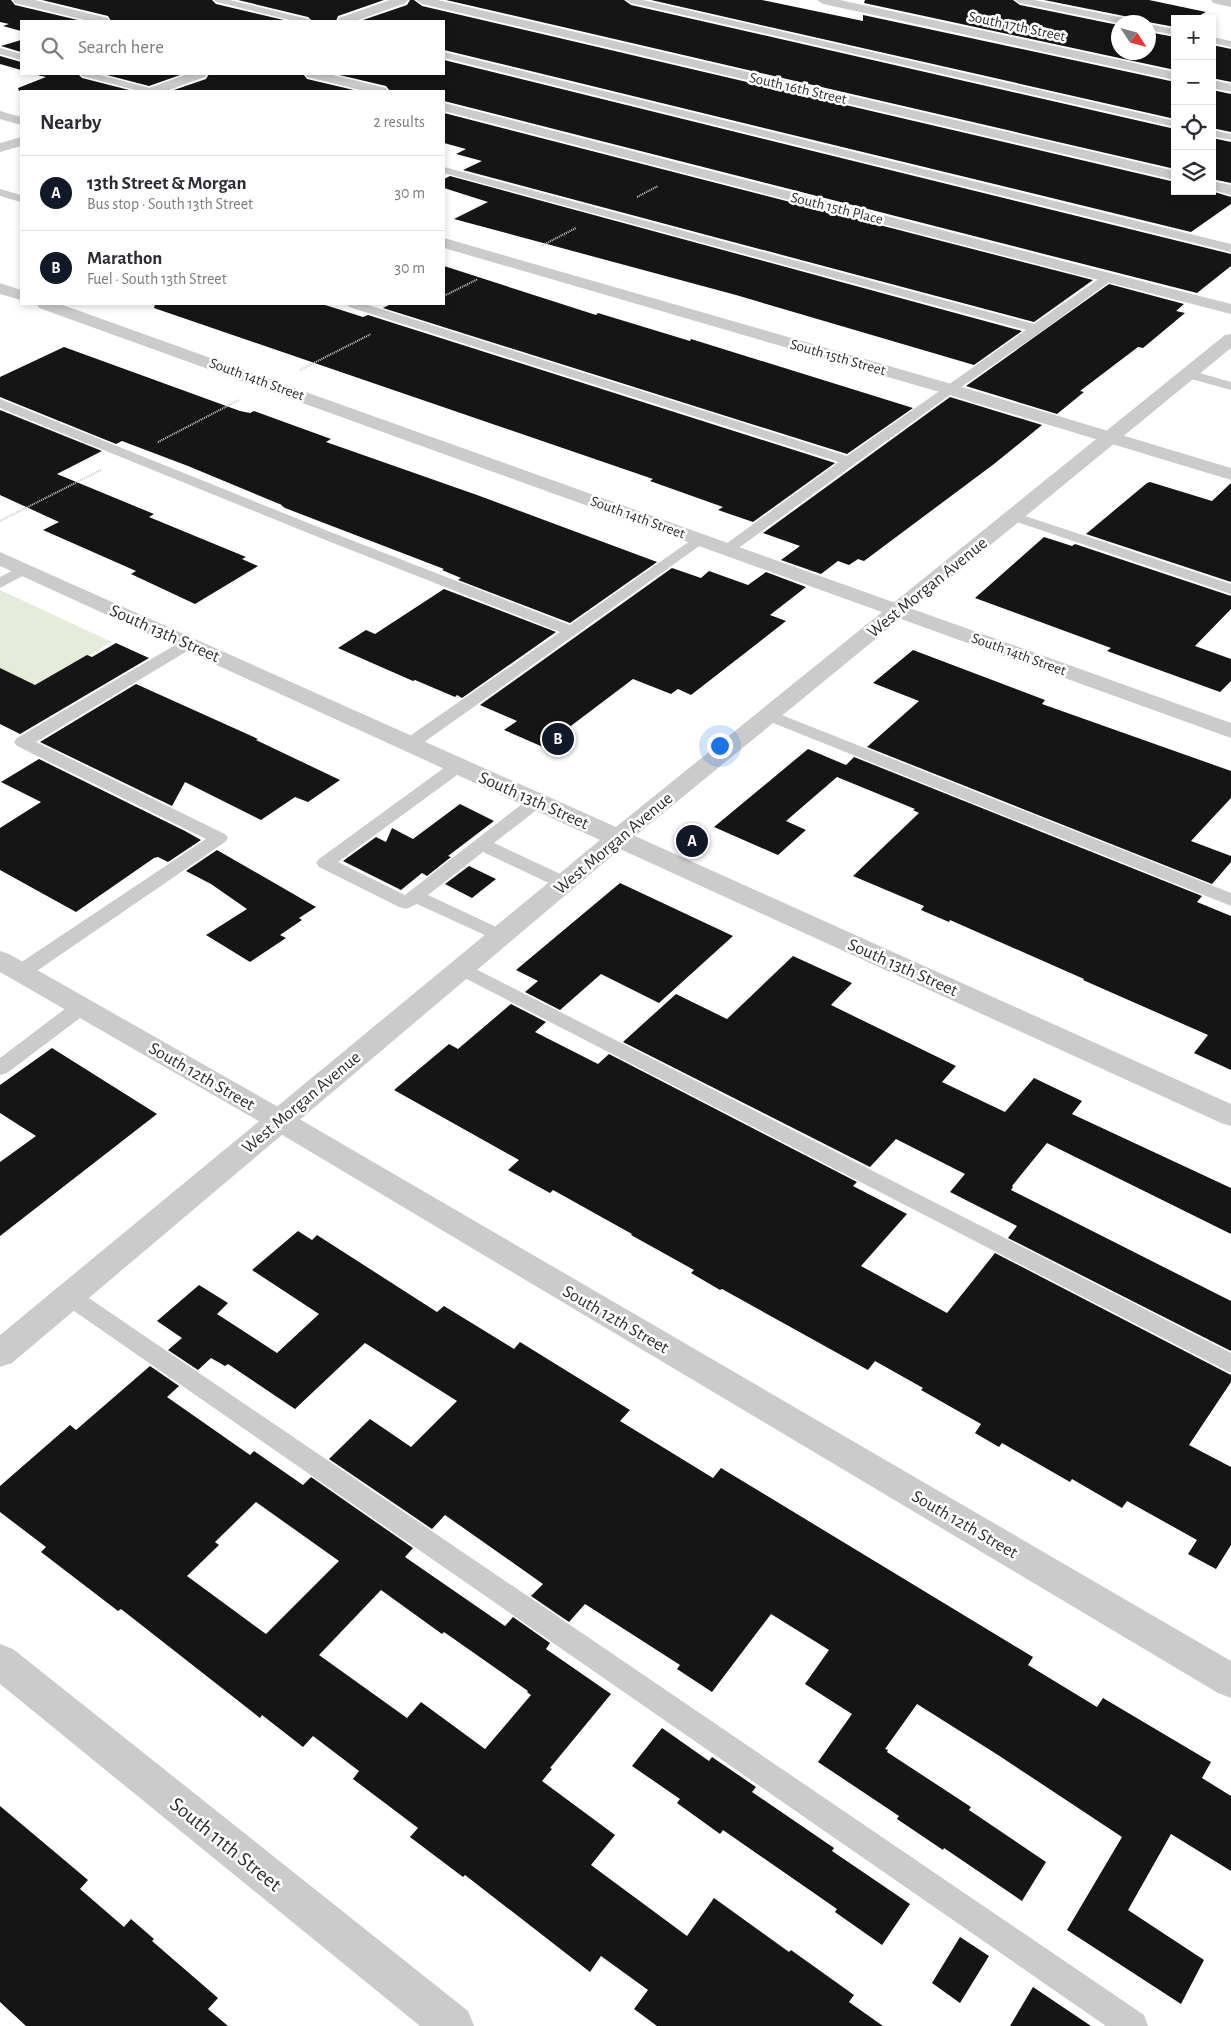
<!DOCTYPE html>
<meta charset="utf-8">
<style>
:root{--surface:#fff;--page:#f7f7f7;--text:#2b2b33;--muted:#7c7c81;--line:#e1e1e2;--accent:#111827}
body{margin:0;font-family:"Alegreya Sans",sans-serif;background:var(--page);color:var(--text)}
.controls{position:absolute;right:15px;top:15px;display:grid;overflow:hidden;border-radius:0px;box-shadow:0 2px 8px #0003}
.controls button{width:45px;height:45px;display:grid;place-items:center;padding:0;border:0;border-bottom:1px solid var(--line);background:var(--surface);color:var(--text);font:25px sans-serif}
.compass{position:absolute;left:1111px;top:15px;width:45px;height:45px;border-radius:50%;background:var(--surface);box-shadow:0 2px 8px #0003;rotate:126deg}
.you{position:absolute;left:719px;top:745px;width:18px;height:18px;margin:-12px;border:4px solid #fff;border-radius:50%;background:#1a73e8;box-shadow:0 0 0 8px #1a73e833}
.badge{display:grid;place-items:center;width:32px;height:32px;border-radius:50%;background:var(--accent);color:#fff;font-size:16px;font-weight:700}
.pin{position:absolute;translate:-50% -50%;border:2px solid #fff;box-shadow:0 1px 5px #0006}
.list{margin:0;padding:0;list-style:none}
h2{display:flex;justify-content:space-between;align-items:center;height:65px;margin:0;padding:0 20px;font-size:21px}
h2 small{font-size:16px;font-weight:400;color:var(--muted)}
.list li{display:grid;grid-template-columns:32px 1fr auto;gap:15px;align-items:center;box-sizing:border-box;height:75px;padding:0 20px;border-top:1px solid var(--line)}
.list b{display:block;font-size:19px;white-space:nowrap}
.list p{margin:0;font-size:16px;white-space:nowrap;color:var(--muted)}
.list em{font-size:16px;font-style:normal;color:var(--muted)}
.icon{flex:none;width:28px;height:28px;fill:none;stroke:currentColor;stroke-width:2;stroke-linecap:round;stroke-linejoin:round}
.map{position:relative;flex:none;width:1231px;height:2026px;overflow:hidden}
.search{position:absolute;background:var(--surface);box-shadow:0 2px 8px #0003;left:20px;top:20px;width:425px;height:55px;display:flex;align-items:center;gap:12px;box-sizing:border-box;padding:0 18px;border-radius:0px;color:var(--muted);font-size:19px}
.panel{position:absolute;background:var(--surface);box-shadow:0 2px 8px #0003;left:20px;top:90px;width:425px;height:215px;border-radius:0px}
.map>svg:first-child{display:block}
.green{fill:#e5ecdb}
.building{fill:#151515;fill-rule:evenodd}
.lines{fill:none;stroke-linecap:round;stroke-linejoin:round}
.path{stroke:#cbcbcb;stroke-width:2;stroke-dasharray:1 1;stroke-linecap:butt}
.service{fill:#cbcbcb;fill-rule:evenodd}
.minor{fill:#cbcbcb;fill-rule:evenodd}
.tertiary{fill:#cbcbcb;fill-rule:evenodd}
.labels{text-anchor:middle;stroke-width:5;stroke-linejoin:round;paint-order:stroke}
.far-street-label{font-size:15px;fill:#2e2e2e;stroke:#fff}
.street-label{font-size:18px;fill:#2e2e2e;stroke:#fff}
.near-street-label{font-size:21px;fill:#2e2e2e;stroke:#fff}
</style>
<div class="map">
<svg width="1231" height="2026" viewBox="0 0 1231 2026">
<rect width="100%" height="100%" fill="#fff"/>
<path class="green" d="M 0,590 L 112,642 L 0,707 Z"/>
<path class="building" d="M 0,0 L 11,0 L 15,5 L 82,21 L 21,21 L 21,31 L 3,26 L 9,24 L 0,22 Z
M 42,0 L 212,0 L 216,4 L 288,21 L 111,21 L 108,16 Z
M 238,0 L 384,0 L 338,16 L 336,21 L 312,21 L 308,17 Z
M 410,0 L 414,0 L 422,6 L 1175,182 L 1175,191 L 1211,191 L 1231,197 L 1231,204 L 1191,232 L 444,50 L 444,21 L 360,21 L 407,5 Z
M 446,0 L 624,0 L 631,5 L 1175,129 L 1175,169 Z
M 651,0 L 762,0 L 863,21 L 863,15 L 1175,82 L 1175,119 Z
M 865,0 L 1013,0 L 1020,5 L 1118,25 L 1118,52 L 1148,52 L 1148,32 L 1175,37 L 1175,70 L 864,3 Z
M 1044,0 L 1149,0 L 1206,12 L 1193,19 L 1175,19 L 1175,27 L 1148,22 L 1136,22 L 1129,17 Z
M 21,40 L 21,52 L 1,46 Z
M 1212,45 L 1231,49 L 1231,82 L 1212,78 Z
M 0,56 L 21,62 L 21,70 L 0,64 Z
M 444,60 L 1231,254 L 1231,266 L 1197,293 L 444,101 L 444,91 L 390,91 L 386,86 L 335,74 L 444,74 Z
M 33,74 L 78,74 L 82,78 L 133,91 L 19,91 L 18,88 L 46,77 Z
M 103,74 L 183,74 L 149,86 Z
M 209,74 L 303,74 L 307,79 L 358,91 L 171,91 L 206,79 Z
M 1212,90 L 1231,94 L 1231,132 L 1212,128 Z
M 444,113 L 1093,280 L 1034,322 L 463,170 L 482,161 L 456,154 L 466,149 L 444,143 Z
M 1212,138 L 1231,142 L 1231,183 L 1212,179 Z
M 450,176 L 1022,331 L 974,365 L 736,295 L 454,219 L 488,202 L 444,188 L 444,179 Z
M 444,266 L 596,315 L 598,313 L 690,341 L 691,339 L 913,408 L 847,454 L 383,308 L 391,304 L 444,304 Z
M 1109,284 L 1184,304 L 1176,311 L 1185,313 L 1143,348 L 1138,347 L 1080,391 L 1084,392 L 1057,414 L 966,386 Z
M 155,304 L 322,304 L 363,317 L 368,315 L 835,463 L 753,522 L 718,510 L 723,507 L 650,481 L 653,479 L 154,308 Z
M 64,347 L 240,411 L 250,413 L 254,411 L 331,439 L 326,442 L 477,495 L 657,562 L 570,623 L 458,580 L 461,578 L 442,570 L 444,569 L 285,508 L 281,505 L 282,505 L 188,466 L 122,441 L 116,444 L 0,397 L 0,377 Z
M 950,397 L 1042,425 L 994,464 L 864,561 L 858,559 L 849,565 L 838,561 L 821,574 L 781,560 L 800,546 L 763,533 Z
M 0,410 L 102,451 L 57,474 L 154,514 L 149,517 L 246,557 L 242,559 L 258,566 L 195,604 L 131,574 L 136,571 L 43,530 L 59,522 L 0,495 Z
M 1150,482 L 1212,501 L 1231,483 L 1231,582 L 1086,534 L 1147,483 Z
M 1044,537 L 1072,546 L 1075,544 L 1231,596 L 1231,609 L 1195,646 L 1231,659 L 1231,681 L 1220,692 L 1107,651 L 1111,648 L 975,598 Z
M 672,568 L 701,578 L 709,571 L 748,585 L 766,572 L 806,587 L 770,615 L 786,621 L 691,695 L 678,689 L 671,694 L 633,679 L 543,747 L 504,730 L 517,721 L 480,705 Z
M 444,589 L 556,632 L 462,698 L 457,695 L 455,697 L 415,680 L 413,681 L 338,648 L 366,630 L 375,634 Z
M 116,643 L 149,658 L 20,734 L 0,724 L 0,668 L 35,685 L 87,655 L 92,657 Z
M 913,650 L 1045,700 L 1042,704 L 1231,771 L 1231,798 L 1191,841 L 1231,856 L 1231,862 L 1212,884 L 867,747 L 919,701 L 873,683 Z
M 136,684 L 258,739 L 256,740 L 340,780 L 308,802 L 295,797 L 261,820 L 185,782 L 172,806 L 40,742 Z
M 808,749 L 846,765 L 854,757 L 1202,896 L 1197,902 L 1231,916 L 1231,1070 L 1194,1053 L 1208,1035 L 1083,980 L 1084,979 L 950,920 L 949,922 L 921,910 L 924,906 L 853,876 L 919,813 L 913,810 L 915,809 L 837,777 L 786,821 L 806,830 L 778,855 L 714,827 Z
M 39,759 L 185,831 L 201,840 L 168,862 L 158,857 L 154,858 L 76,912 L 0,870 L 0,828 L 41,802 L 1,782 Z
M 460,804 L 494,821 L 448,856 L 451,857 L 427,876 L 422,873 L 401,890 L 343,861 L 376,837 L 386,842 L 392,828 L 413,839 Z
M 217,850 L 316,907 L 299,918 L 302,920 L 280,935 L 286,938 L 250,962 L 206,935 L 247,909 L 211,884 L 186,871 Z
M 469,866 L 496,879 L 472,898 L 445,884 Z
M 620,883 L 733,936 L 659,1003 L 601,974 L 560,1010 L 525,992 L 538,981 L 516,970 Z
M 793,956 L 852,983 L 831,1005 L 956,1066 L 942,1082 L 1005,1112 L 1034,1078 L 1082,1101 L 1072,1114 L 1231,1188 L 1231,1234 L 1047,1143 L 1012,1186 L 1013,1187 L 1011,1190 L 1231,1301 L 1231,1351 L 1008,1238 L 1017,1226 L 950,1192 L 965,1174 L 896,1139 L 870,1167 L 623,1042 L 676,994 L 727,1019 Z
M 511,1004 L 546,1022 L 535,1032 L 598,1064 L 609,1054 L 857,1182 L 853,1186 L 907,1214 L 861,1266 L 947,1313 L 995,1253 L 1231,1375 L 1231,1382 L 1189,1445 L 1231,1467 L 1231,1545 L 1216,1569 L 1188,1554 L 1197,1540 L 1127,1501 L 1122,1508 L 1072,1479 L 1070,1482 L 1002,1443 L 999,1447 L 975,1433 L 981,1424 L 921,1390 L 923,1388 L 875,1361 L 868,1370 L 722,1289 L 720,1290 L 691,1273 L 694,1270 L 631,1235 L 632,1234 L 553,1190 L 550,1193 L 508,1170 L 519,1160 L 394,1090 L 449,1044 L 458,1049 Z
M 52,1048 L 157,1114 L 0,1236 L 0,1162 L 36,1136 L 0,1113 L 0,1085 Z
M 298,1231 L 312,1240 L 317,1235 L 437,1312 L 444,1306 L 514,1349 L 520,1342 L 630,1410 L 620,1421 L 713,1478 L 721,1468 L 1033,1657 L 1028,1665 L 1097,1707 L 1103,1698 L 1211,1762 L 1202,1778 L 1231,1796 L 1231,1871 L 1171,1834 L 1128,1910 L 1204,1960 L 1181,2004 L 1067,1930 L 1122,1837 L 998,1755 L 917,1704 L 885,1749 L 888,1750 L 887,1752 L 971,1807 L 969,1810 L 1046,1862 L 1022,1901 L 944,1848 L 943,1850 L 897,1819 L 899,1816 L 818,1762 L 852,1714 L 805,1684 L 829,1650 L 771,1614 L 712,1692 L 677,1669 L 680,1665 L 585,1604 L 569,1622 L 531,1596 L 543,1584 L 445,1515 L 432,1529 L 329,1459 L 370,1419 L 411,1447 L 457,1401 L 365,1343 L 295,1409 L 228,1364 L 225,1366 L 211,1358 L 198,1370 L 168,1350 L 182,1338 L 157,1321 L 199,1285 L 228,1303 L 217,1314 L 277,1353 L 319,1314 L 252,1270 Z
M 150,1366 L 179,1386 L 167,1397 L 250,1455 L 254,1451 L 303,1485 L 311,1477 L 413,1548 L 405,1557 L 505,1626 L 513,1617 L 550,1643 L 546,1649 L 611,1694 L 550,1768 L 552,1769 L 542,1781 L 615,1835 L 591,1865 L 687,1936 L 714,1898 L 789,1952 L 791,1950 L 854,1995 L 849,2002 L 883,2026 L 657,2026 L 634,2009 L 648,1990 L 601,1956 L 590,1972 L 465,1875 L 463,1877 L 410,1837 L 418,1828 L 353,1779 L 359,1771 L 313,1736 L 303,1747 L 262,1715 L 260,1718 L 121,1609 L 118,1611 L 41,1552 L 46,1547 L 0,1512 L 0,1486 L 70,1425 L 76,1430 ZM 256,1502 L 339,1561 L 266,1634 L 187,1576 L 219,1545 L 215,1542 ZM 381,1590 L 442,1634 L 444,1632 L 528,1691 L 527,1692 L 531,1695 L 485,1749 L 421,1702 L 407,1718 L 319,1655 Z
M 662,1728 L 709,1761 L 712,1757 L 756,1787 L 752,1792 L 834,1848 L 832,1851 L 910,1904 L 882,1945 L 835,1912 L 837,1909 L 723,1830 L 720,1834 L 677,1803 L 680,1799 L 632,1766 Z
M 0,1806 L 88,1880 L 80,1889 L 124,1927 L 131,1919 L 154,1939 L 152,1941 L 218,1998 L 208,2009 L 228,2026 L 26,2026 L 0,2002 Z
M 960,1937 L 989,1956 L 960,2003 L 932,1983 Z
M 1033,1987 L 1091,2026 L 1010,2026 Z"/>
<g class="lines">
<path class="path" d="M 637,197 L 658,186
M 541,246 L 576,228
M 444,296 L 478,279
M 300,370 L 371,334
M 158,442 L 239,400
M 0,521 L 101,470"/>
<path class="service" d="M 214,0 L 230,0 L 308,19 L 310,21 L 295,21 L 216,2 Z
M 626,0 L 643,0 L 1175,121 L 1175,127 L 631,3 Z
M 1015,0 L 1034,0 L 1129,19 L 1134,22 L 1118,23 L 1020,3 Z
M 1148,24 L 1175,29 L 1175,35 L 1148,30 Z
M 1212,37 L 1231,41 L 1231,47 L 1212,43 Z
M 0,48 L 21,54 L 21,60 L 0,54 Z
M 444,52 L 1231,244 L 1231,252 L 444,58 Z
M 80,74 L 96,74 L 154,89 L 155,91 L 139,91 L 82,76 Z
M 1212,130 L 1231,134 L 1231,140 L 1212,136 Z
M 444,167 L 1034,324 L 1106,274 L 1114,274 L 1116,277 L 1041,332 L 954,392 L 733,552 L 723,552 L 721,549 L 723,546 L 839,462 L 349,307 L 347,304 L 365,304 L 847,456 L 1026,330 L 444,173 Z
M 0,189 L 21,195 L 21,202 L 0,196 Z
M 1189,370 L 1231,382 L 1231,390 L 1184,377 L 1182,374 L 1184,371 Z
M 0,399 L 333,533 L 570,625 L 697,536 L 707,536 L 709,539 L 416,748 L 410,749 L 404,748 L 401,744 L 404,740 L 560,632 L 323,539 L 0,408 Z
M 1013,512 L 1231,584 L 1231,594 L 1008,519 L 1006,516 L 1008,513 Z
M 25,564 L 30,566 L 33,569 L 30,572 L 0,588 L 0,577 Z
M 188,639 L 194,641 L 196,644 L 194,647 L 36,742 L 225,834 L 228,838 L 225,842 L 28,977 L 21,978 L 14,977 L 11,972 L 14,967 L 206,839 L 17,746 L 14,742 L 17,738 L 182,641 Z
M 769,710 L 1231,893 L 1231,906 L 763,719 L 761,715 L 763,711 Z
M 458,761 L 464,762 L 467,766 L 464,770 L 338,862 L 405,895 L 531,797 L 537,796 L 543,797 L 546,801 L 543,805 L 494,843 L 571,879 L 573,883 L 571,887 L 564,889 L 557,887 L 483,852 L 428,895 L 507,932 L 510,936 L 507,940 L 500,942 L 417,904 L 406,909 L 399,907 L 319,867 L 316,863 L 319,859 L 452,762 Z
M 462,962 L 1231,1353 L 1231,1373 L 455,973 L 452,968 L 455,963 Z
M 81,1000 L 88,1002 L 91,1007 L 88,1012 L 7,1073 L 0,1075 L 0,1058 L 74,1002 Z
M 69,1287 L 77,1290 L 1144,2015 L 1148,2026 L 1106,2026 L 61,1302 L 57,1296 L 61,1290 Z"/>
<path class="minor" d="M 13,0 L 34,0 L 108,18 L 109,21 L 89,21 L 15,3 Z
M 390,0 L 408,0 L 406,3 L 355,21 L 338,21 L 339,18 Z
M 817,0 L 840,0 L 1175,72 L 1175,80 L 823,4 Z
M 1211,0 L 1231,0 L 1231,7 L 1213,3 Z
M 188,74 L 207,74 L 205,77 L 166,91 L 147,91 L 149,88 Z
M 305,74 L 328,74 L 386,88 L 388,91 L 365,91 L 307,77 Z
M 1212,80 L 1231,84 L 1231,92 L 1212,88 Z
M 444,103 L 1231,304 L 1231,314 L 444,111 Z
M 0,111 L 21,117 L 21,125 L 0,119 Z
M 21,137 L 21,146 L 0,152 L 0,143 Z
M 444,238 L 955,385 L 1231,468 L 1231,480 L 943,393 L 444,248 Z
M 0,283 L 21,290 L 21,300 L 0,294 Z
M 37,304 L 60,304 L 1231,723 L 1231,738 L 39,308 Z
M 0,951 L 9,954 L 289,1113 L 1231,1661 L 1231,1698 L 1218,1693 L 269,1127 L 0,972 Z
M 0,1644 L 13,1649 L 468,2011 L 474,2026 L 420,2026 L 0,1684 Z"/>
<path class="tertiary" d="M 416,0 L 438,0 L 1175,171 L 1175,180 L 422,4 Z
M 1212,181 L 1231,185 L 1231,195 L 1212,190 Z
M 1231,334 L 1231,348 L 635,836 L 1231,1104 L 1231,1126 L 1221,1123 L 620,849 L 12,1363 L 0,1367 L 0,1335 L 600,840 L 0,566 L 0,552 L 616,827 L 1225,335 Z"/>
</g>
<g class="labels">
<g class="far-street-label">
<text transform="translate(1017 26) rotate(12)" y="5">South 17th Street</text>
<text transform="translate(798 88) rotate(13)" y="5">South 16th Street</text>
<text transform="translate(837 208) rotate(14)" y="5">South 15th Place</text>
<text transform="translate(838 357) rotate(16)" y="5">South 15th Street</text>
<text transform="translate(257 379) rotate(20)" y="5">South 14th Street</text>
<text transform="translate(638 517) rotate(20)" y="5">South 14th Street</text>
<text transform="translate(1019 654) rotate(20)" y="5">South 14th Street</text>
</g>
<g class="street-label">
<text transform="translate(927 587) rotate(-39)" y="6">West Morgan Avenue</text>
<text transform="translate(165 633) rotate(24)" y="6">South 13th Street</text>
<text transform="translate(534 800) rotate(24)" y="6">South 13th Street</text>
<text transform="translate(613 843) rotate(-40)" y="6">West Morgan Avenue</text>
<text transform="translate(903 967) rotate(24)" y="6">South 13th Street</text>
<text transform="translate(202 1076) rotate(30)" y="6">South 12th Street</text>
<text transform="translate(301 1102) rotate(-40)" y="6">West Morgan Avenue</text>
<text transform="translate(616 1319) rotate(30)" y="6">South 12th Street</text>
<text transform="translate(965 1524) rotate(30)" y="6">South 12th Street</text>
</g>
<g class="near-street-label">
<text transform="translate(226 1844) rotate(39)" y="7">South 11th Street</text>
</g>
</g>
</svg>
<div class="controls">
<button>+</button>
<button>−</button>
<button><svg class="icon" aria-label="locate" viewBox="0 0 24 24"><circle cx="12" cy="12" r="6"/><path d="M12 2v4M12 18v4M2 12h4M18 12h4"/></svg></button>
<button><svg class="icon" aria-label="layers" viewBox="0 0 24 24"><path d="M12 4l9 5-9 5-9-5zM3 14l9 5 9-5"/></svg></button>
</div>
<svg class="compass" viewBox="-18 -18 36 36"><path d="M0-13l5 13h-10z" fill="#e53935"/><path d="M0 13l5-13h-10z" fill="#7c7c81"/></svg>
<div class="you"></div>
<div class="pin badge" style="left:692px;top:841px">A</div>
<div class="pin badge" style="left:558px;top:739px">B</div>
<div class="search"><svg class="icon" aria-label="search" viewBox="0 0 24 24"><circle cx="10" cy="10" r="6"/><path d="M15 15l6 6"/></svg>Search here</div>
<section class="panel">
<h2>Nearby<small>2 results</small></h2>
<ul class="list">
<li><span class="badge">A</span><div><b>13th Street &amp; Morgan</b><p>Bus stop · South 13th Street</p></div><em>30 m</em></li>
<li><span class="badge">B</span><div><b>Marathon</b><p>Fuel · South 13th Street</p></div><em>30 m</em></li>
</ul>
</section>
</div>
